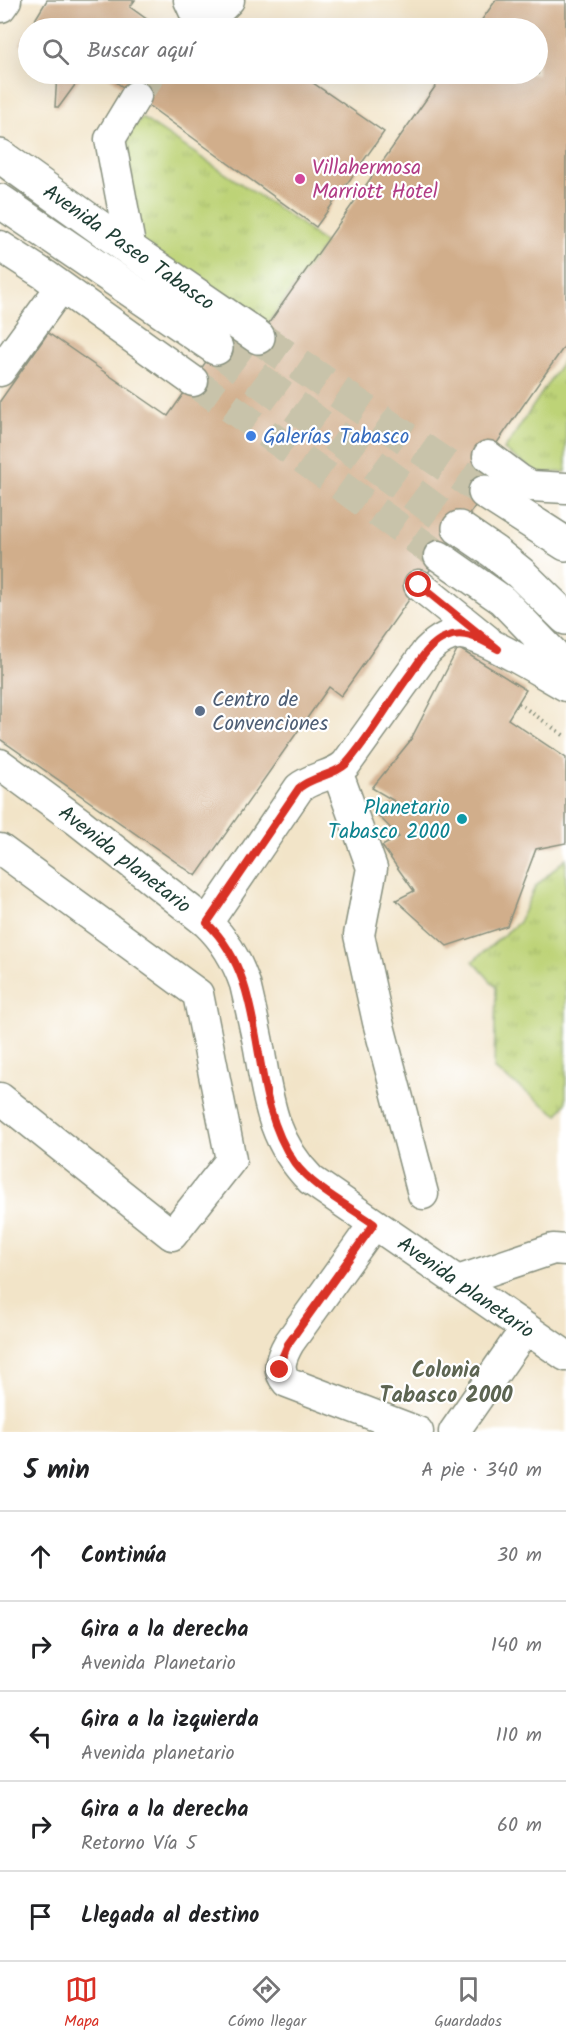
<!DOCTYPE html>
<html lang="es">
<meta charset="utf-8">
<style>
:root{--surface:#fff;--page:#f2f2f2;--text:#202124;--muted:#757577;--line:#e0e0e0;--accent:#d93025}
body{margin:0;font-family:Kalam,sans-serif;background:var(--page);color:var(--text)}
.stop{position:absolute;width:18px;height:18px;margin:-14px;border:4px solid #d93025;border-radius:50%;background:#fff}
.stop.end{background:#d93025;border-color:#fff;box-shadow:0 2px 6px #0008}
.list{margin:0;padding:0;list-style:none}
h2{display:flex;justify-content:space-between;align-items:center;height:78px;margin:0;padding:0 24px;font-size:26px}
h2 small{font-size:20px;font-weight:400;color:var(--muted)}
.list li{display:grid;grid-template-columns:39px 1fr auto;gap:18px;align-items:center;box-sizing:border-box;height:90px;padding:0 24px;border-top:2px solid var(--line)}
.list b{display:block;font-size:22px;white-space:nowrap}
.list p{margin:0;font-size:20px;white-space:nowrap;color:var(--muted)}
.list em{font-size:20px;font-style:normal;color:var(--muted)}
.icon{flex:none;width:33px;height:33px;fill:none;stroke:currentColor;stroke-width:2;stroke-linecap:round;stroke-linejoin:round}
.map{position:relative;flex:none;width:566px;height:1432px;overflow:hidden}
.search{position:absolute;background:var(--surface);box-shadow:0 6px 24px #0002;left:18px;right:18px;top:18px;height:66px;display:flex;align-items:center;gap:15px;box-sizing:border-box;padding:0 21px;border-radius:33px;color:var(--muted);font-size:22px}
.sheet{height:528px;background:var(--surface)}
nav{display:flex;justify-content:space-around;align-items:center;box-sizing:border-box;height:84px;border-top:2px solid var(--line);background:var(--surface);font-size:16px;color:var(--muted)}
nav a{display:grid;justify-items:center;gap:3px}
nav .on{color:var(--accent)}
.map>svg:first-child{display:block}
.grass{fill:url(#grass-tufts);stroke:#6e8856;stroke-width:1.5}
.building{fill:#d1ae8b}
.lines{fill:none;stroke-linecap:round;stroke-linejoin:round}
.minor-tunnel{stroke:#c8c3aa;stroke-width:30;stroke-dasharray:30 15;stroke-linecap:butt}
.major-tunnel{stroke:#c8c3aa;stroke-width:33;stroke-dasharray:33 16;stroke-linecap:butt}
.minor-casing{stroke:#88907e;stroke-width:33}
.major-casing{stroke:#88907e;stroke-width:36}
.path{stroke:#88907e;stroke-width:4;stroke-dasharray:1.5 4.5;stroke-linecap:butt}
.minor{stroke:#fff;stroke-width:30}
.major{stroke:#fff;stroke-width:33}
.route{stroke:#d93025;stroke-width:8}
.hotel-dot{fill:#d1479c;stroke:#fff;stroke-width:2}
.shop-dot{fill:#3f7fe0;stroke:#fff;stroke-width:2}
.service-dot{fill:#5c6f8a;stroke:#fff;stroke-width:2}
.culture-dot{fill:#0f9aa8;stroke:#fff;stroke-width:2}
.labels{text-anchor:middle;stroke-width:4.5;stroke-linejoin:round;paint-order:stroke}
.hotel-label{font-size:21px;fill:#b23c85;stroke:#fff;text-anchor:start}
.street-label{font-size:21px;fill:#1f3d34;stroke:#fff}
.shop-label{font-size:21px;fill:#366cbe;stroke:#fff;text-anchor:start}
.service-label{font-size:21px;fill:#4e5e75;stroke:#fff;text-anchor:start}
.culture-label{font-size:21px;fill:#0d838f;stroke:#fff;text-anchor:end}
.neighbourhood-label{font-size:22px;font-weight:bold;fill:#5d6552;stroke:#fff}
</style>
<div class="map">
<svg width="566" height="1432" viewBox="0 0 566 1432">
<defs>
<pattern id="grass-tufts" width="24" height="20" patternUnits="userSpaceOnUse" patternTransform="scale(1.5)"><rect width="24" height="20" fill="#bdd377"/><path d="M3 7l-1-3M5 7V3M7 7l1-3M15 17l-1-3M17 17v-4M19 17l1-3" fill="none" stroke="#a2b668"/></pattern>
</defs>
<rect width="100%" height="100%" fill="#fff"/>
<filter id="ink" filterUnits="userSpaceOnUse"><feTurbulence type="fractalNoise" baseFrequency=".0167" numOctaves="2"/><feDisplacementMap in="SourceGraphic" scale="12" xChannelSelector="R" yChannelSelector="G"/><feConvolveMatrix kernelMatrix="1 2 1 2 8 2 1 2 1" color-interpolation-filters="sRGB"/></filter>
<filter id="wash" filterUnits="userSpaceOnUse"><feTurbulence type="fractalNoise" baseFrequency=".008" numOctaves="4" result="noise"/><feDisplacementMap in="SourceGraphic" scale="24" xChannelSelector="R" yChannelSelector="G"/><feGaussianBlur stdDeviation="1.35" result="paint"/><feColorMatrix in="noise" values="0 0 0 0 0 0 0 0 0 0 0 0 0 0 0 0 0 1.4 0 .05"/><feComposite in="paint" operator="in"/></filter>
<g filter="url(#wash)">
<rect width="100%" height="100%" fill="#f2e4c8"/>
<path class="grass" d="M 142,118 L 300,223 L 325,244 L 258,337 L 131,250 L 125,135 Z
M 566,356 L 566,472 L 538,473 L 504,450 Z
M 566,858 L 566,1103 L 558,1115 L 494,1069 L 496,987 L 473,961 L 519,922 L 535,887 Z"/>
<g id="blocks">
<path class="building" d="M 47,0 L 135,0 L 130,7 L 159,28 L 30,28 Z
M 496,0 L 566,0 L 566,344 L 485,460 L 500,471 L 485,492 L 341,696 L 329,687 L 196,876 L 0,739 L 0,401 L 48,333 L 168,416 L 233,323 L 257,340 L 444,74 L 538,74 L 538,28 L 476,28 Z
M 221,19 L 235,28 L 214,28 Z
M 28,30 L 28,49 L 20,44 Z
M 57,74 L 83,74 L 59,107 L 55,107 Z
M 105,74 L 300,74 L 384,132 L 316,227 Z
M 458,648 L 526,690 L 508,719 L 566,758 L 566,843 L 536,849 L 507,926 L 447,946 L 396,900 L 414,891 L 382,846 L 399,837 L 376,813 L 396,802 L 372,788 L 410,741 Z"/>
</g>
</g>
<g filter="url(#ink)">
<use href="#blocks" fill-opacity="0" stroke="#88907e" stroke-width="1.5"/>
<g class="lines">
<path class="minor-tunnel" d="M 136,96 L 151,74
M 193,381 L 439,556"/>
<path class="major-tunnel" d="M 258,337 L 485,492
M 216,348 L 459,528"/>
<defs>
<path id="minor" d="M 189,0 L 195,13 L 220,9 L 229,0
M 0,6 L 1,7 L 6,0
M 0,246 L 45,275 L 193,381
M 131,250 L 110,139 L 136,96
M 0,371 L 61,287
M 488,456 L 520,480 L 531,486 L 566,488
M 439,556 L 502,600 L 566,666
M 419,585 L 487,640
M 0,764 L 79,822 L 207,923 C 225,940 237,961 245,984 C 250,1006 255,1027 259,1048 C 268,1099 272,1141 311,1180 L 566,1356
M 337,771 L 372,868 L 359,935 L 378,1022 L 423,1194
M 0,849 L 198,994 L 231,1160 L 172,1235 L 0,1098
M 207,923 L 299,788 C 313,776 333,777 346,764 L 427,651 C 436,642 447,634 460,634 C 481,634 544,674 566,686
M 374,1224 L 289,1343 C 281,1357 276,1370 287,1382 L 418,1432
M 458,1281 L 553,1249 L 566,1250
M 454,1432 L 526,1328"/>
<path id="major" d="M 0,156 L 131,250 L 258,337
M 0,201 L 216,348
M 485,492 L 566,544
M 459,528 L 494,552 L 520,573 L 566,618"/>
</defs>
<use href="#minor" class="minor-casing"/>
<use href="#major" class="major-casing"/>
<path class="path" d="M 518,703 L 566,737"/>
<use href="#minor" class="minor"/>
<use href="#major" class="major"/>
</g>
</g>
<g class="lines" filter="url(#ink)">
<path class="route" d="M 280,1370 L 282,1358 L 288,1344 L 374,1224 C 347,1205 313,1188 294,1162 C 244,1089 273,987 207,923 L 299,788 C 313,776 333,776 346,764 C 371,736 389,702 411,673 C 420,660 430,643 446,637 C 465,629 482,640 498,649 L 419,585"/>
</g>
<circle class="hotel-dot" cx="300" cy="179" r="6"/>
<circle class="shop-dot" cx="251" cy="436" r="6"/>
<circle class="service-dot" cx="200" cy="711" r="6"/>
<circle class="culture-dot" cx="462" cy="819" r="6"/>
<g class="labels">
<g class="hotel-label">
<text x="312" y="174">Villahermosa<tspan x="312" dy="24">Marriott Hotel</tspan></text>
</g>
<g class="street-label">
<text transform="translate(129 247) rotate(35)" y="7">Avenida Paseo Tabasco</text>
<text transform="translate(125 859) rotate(38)" y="7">Avenida planetario</text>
<text transform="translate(466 1287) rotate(35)" y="7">Avenida planetario</text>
</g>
<g class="shop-label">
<text x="263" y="443">Galerías Tabasco</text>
</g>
<g class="service-label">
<text x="212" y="706">Centro de<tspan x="212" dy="24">Convenciones</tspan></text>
</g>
<g class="culture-label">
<text x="450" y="814">Planetario<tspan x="450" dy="24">Tabasco 2000</tspan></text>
</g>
<g class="neighbourhood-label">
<text x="446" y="1377">Colonia<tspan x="446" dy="25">Tabasco 2000</tspan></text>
</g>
</g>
</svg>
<div class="stop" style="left:419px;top:585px"></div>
<div class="stop end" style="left:280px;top:1370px"></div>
<div class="search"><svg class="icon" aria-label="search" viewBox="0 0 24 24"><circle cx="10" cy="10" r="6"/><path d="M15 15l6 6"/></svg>Buscar aquí</div>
</div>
<section class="sheet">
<h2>5 min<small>A pie · 340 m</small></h2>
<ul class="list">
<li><svg class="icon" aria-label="ahead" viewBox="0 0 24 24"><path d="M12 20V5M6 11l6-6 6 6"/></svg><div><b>Continúa</b></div><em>30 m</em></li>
<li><svg class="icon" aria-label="right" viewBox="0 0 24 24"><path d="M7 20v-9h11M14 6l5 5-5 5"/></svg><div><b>Gira a la derecha</b><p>Avenida Planetario</p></div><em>140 m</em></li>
<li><svg class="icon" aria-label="left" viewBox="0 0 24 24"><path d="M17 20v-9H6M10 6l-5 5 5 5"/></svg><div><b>Gira a la izquierda</b><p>Avenida planetario</p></div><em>110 m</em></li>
<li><svg class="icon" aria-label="right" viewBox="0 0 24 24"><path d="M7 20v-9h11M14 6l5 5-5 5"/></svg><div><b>Gira a la derecha</b><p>Retorno Vía 5</p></div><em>60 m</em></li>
<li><svg class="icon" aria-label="arrive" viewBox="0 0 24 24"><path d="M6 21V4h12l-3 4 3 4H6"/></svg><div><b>Llegada al destino</b></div></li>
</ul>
</section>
<nav>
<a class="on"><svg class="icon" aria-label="map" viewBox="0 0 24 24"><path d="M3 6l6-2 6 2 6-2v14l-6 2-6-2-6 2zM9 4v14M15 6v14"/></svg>Mapa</a>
<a><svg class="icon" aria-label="directions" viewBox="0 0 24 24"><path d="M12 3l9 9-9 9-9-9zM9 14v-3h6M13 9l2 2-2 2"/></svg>Cómo llegar</a>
<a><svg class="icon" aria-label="saved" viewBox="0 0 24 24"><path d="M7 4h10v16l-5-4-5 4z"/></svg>Guardados</a>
</nav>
